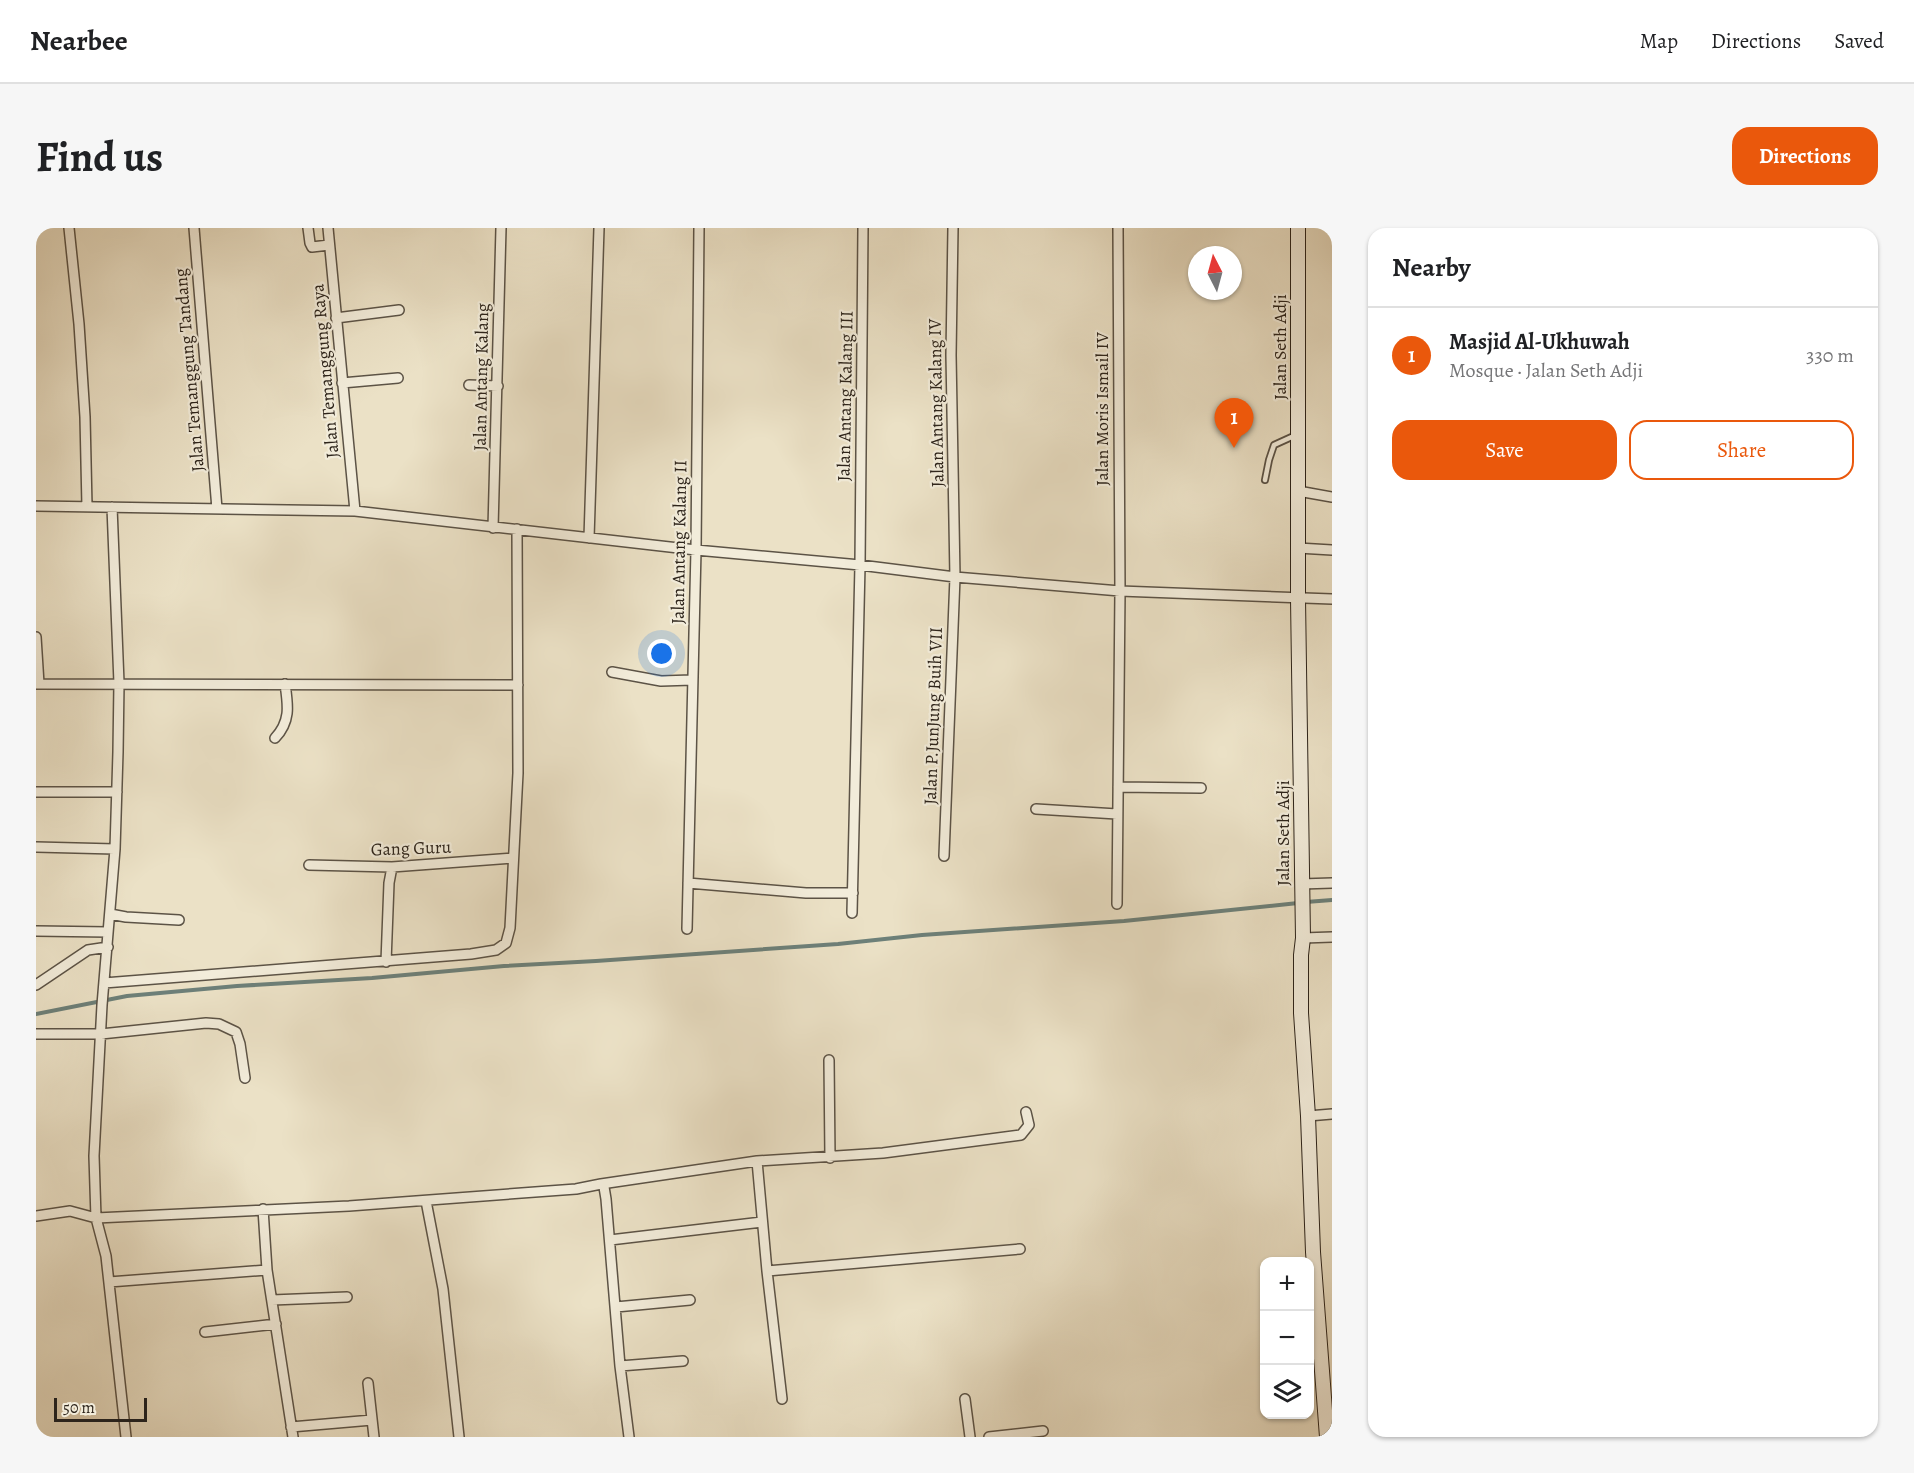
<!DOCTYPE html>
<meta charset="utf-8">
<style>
:root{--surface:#fff;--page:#f6f6f6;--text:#202124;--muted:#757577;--line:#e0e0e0;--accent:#ea580c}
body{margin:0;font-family:Alegreya,serif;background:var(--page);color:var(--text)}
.controls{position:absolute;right:18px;bottom:18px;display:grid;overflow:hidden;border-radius:12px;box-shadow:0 2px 4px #0004}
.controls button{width:54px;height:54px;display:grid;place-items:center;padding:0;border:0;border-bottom:2px solid var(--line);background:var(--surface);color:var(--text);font:30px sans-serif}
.compass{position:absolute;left:1152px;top:18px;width:54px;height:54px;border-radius:50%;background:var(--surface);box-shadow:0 2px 4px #0004;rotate:354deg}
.scale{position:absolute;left:18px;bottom:15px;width:93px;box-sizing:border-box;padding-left:6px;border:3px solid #2d241b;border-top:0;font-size:16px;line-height:21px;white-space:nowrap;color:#2d241b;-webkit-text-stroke:4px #f2ecda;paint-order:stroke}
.you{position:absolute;left:626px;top:426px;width:21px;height:21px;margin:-15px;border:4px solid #fff;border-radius:50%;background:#1a73e8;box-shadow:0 0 0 9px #1a73e833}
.badge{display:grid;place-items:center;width:39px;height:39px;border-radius:50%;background:var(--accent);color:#fff;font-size:20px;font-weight:700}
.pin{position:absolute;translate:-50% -50px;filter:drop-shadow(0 2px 3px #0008)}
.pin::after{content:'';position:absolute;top:32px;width:21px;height:18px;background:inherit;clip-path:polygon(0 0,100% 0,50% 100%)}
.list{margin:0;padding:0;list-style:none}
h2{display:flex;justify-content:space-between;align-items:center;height:78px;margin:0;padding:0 24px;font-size:26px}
h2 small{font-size:20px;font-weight:400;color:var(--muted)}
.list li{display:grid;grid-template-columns:39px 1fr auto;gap:18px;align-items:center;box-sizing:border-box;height:96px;padding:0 24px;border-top:2px solid var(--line)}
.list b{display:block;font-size:22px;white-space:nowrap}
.list p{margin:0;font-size:20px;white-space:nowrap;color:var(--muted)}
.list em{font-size:20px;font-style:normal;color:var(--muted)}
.actions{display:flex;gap:12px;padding:18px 24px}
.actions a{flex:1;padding:14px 0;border:2px solid var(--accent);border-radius:18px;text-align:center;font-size:21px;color:var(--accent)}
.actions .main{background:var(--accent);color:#fff}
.icon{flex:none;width:33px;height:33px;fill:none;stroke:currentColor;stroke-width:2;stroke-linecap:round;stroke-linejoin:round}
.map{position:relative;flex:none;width:1296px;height:1209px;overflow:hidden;border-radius:18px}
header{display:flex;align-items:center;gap:36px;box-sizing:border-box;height:84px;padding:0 30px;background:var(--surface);border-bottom:2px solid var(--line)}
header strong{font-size:28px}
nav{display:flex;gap:33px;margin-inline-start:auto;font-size:21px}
.intro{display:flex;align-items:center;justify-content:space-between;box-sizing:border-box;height:144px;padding:0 36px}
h1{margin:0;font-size:42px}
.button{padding:15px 27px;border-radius:18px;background:var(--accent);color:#fff;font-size:21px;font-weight:700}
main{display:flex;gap:36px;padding:0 36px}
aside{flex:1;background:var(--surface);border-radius:18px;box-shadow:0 2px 4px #0004}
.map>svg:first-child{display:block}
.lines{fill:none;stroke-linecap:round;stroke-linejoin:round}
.stream{stroke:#6d8079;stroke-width:4}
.lane-casing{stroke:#5c5346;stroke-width:8}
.street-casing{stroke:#5c5346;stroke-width:12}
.secondary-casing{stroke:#2d241b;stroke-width:16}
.lane{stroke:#f2ecda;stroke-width:4.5}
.street{stroke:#f2ecda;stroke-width:9}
.secondary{stroke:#f2ecda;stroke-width:14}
.labels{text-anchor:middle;stroke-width:4.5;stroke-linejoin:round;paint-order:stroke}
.street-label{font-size:18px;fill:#2d241b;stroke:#f2ecda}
</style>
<header>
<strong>Nearbee</strong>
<nav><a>Map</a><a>Directions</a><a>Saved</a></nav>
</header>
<div class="intro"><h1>Find us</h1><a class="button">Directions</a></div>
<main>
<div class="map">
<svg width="1296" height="1209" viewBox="0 0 1296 1209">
<rect width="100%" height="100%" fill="#ebe1c6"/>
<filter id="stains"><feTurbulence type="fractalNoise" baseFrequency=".00333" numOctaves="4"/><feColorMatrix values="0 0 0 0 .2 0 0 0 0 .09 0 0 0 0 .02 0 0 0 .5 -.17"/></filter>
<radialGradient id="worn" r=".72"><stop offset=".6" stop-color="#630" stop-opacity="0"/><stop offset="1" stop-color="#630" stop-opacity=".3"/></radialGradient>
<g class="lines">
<path class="stream" d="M 1270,674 L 1296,672
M 0,786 L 91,768 L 201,758 L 336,750 L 468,738 L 560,733 L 802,716 L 886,707 L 1088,693 L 1262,675"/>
<defs>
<path id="lane" d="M 1229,252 L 1233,232 L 1238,217 L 1260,207"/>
<path id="street" d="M 33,0 L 43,96 L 49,189 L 51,279
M 158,0 L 181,281
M 272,0 L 274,15 L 276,19 L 293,17
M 292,0 L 319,283
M 300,90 L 363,82
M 306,155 L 362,150
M 433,157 L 462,158
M 1262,263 L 1296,269
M 0,278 L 319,283 L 660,322 L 824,337 L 919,349 L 1084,363 L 1296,371
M 76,279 L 83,455 L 82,524 L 79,621 L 66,777 L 58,928 L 60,990 L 70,1028 L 90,1209
M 457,300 L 465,0
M 553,310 L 563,0
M 1262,320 L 1296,322
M 0,409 L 3,456
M 576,444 L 625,453 L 656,452
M 0,456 L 482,457
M 239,510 C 255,493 252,477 249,456
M 1082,559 L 1165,560
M 0,564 L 81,564
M 1000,581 L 1081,586
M 0,619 L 79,621
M 908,628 L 919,349 L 915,127 L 917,0
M 273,637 L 356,639 L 477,630
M 652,655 L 770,665 L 817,665
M 1265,656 L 1296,655
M 1081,676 L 1084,363 L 1082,0
M 816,685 L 824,337 L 827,0
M 74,686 L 90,689 L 143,692
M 651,701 L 660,322 L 663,0
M 0,703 L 72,704
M 1267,710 L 1296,709
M 350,734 L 353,655 L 356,639
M 68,755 L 435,726 L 460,722 L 470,715 L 474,700 L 482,545 L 481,301
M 0,757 L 52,722 L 72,719
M 0,806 L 65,806 L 170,795 L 183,796 L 200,804 L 204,816 L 209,850
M 793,832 L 794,930
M 1272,888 L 1296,886
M 721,933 L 731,1043 L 984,1021
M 565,956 L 721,933 L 847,925 L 985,907 L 993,897 L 990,884
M 390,973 L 407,1061 L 423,1209
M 227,981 L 231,1042 L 257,1209
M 0,988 L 34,983 L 60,990 L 313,978 L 540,961 L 565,956 L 568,959 L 570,971 L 584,1138 L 593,1209
M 574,1012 L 726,994
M 731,1043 L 746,1171
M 73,1054 L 231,1042
M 236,1072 L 311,1069
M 580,1079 L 654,1072
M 169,1104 L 240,1096
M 584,1138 L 647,1133
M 332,1155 L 338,1209
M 929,1171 L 934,1209
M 255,1199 L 336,1192
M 953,1209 L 1007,1203"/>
<path id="secondary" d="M 1262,0 L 1262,371 L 1267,710 L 1265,727 L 1265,785 L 1272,888 L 1277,1024 L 1291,1209"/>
</defs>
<use href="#lane" class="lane-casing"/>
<use href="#street" class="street-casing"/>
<use href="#secondary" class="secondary-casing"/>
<use href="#lane" class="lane"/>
<use href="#street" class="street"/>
<use href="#secondary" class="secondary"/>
</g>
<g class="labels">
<g class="street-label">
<text transform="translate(1244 119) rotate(-90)" y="6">Jalan Seth Adji</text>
<text transform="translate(153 142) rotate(-95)" y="6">Jalan Temanggung Tandang</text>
<text transform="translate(289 143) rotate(-95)" y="6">Jalan Temanggung Raya</text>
<text transform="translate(445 149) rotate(-89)" y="6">Jalan Antang Kalang</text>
<text transform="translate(809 168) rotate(-89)" y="6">Jalan Antang Kalang III</text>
<text transform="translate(900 175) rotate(-91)" y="6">Jalan Antang Kalang IV</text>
<text transform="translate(1066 181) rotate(-90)" y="6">Jalan Moris Ismail IV</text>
<text transform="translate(643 314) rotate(-89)" y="6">Jalan Antang Kalang II</text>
<text transform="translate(897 488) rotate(-88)" y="6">Jalan P.JunJung Buih VII</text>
<text transform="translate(1247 605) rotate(-90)" y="6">Jalan Seth Adji</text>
<text transform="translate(375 620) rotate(-2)" y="6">Gang Guru</text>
</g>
</g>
<rect width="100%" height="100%" filter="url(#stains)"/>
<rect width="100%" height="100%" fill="url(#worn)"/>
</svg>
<div class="controls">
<button>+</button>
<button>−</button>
<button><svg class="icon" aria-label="layers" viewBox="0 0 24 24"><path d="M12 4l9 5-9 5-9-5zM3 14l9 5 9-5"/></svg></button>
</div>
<svg class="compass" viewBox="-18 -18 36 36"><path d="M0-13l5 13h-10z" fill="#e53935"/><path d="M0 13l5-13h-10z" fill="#757577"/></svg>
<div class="scale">50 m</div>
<div class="you"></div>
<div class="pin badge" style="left:1198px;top:220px">1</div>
</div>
<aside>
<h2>Nearby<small></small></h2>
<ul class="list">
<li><span class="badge">1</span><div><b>Masjid Al-Ukhuwah</b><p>Mosque · Jalan Seth Adji</p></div><em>330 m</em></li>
</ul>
<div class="actions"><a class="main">Save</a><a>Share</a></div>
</aside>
</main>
